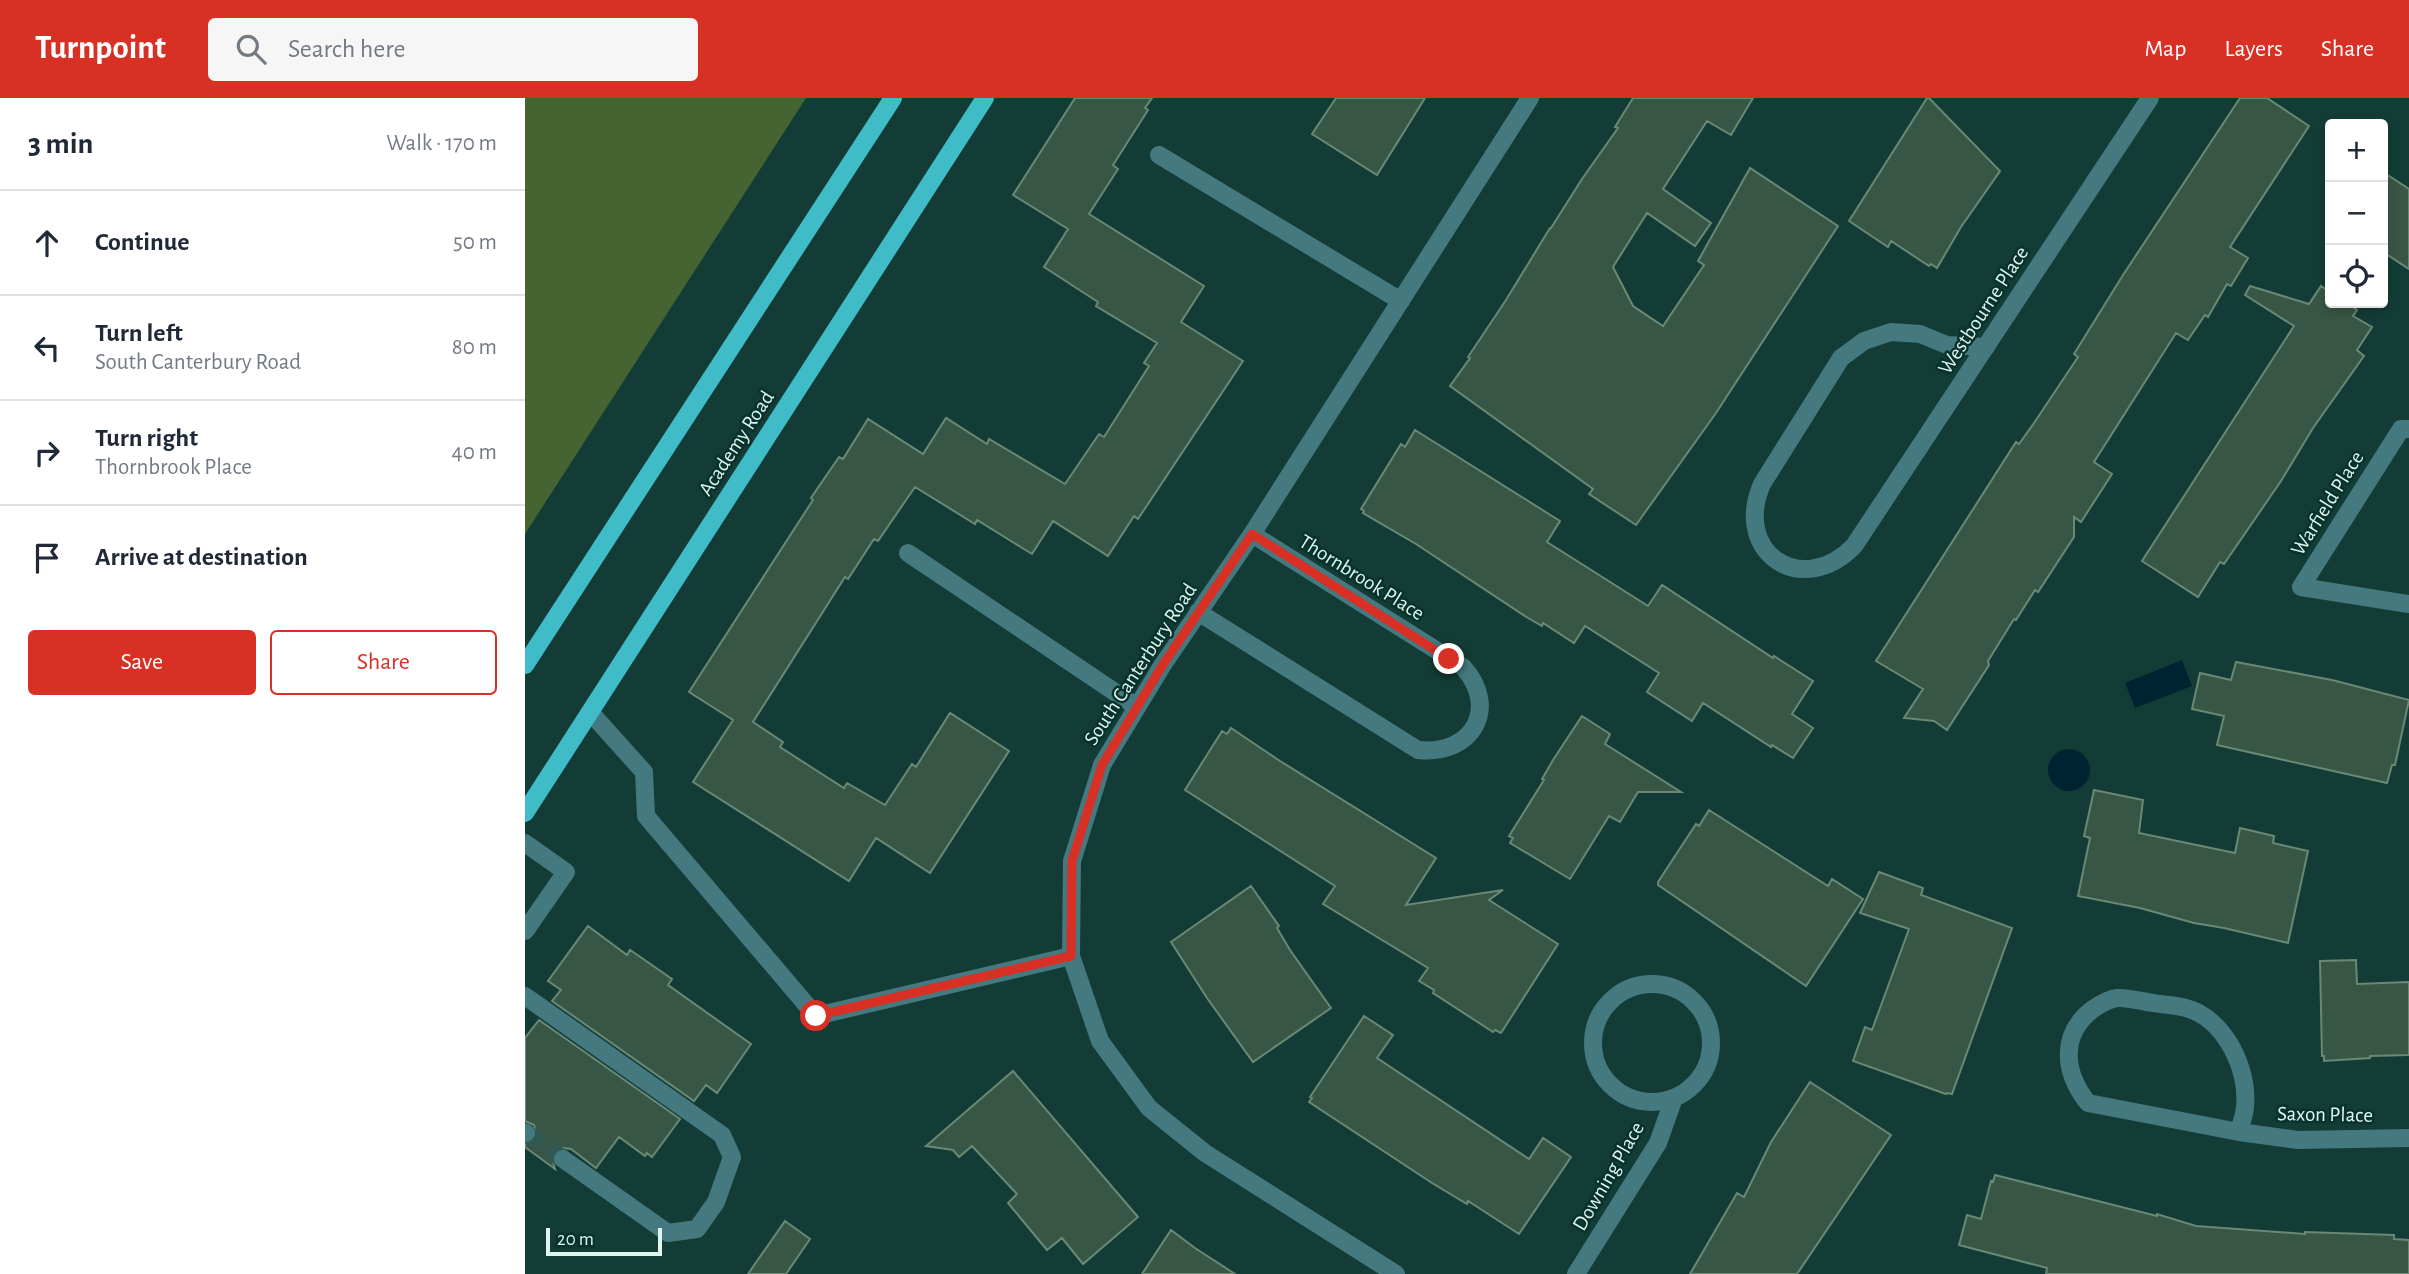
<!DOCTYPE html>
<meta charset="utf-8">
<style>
:root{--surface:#fff;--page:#f6f6f7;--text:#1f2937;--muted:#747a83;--line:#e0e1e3;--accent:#d93025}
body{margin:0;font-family:"Alegreya Sans",sans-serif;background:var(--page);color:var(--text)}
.controls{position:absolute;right:21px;top:21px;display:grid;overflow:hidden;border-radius:7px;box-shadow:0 4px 10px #0003}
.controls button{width:63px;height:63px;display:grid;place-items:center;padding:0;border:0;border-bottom:2px solid var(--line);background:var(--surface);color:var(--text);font:35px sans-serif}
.scale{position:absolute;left:21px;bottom:18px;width:116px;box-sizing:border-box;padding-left:7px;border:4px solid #dff5f0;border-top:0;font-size:19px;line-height:24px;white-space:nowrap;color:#dff5f0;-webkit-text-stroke:5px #08322c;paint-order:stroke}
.stop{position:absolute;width:21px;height:21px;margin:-16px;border:5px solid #d93025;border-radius:50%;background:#fff}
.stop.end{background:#d93025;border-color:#fff;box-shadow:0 2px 7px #0008}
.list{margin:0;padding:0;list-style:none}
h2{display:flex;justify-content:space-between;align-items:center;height:91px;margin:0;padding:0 28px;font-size:30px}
h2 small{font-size:23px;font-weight:400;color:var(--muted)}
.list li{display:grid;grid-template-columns:46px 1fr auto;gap:21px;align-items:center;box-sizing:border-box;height:105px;padding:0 28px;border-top:2px solid var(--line)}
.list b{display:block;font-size:26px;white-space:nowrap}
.list p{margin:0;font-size:23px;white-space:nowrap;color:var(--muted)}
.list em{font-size:23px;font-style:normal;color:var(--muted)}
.actions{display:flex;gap:14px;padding:21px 28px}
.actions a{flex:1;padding:16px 0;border:2px solid var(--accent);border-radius:7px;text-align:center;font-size:24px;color:var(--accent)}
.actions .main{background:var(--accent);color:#fff}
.icon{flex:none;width:38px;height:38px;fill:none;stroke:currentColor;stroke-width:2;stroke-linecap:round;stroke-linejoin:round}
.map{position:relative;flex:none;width:1884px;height:1176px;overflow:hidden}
header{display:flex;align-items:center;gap:42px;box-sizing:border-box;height:98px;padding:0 35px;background:var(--accent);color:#fff}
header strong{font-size:33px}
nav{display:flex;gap:38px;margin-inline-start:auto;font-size:24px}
.search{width:490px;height:63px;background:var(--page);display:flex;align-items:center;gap:18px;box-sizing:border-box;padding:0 24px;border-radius:7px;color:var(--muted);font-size:26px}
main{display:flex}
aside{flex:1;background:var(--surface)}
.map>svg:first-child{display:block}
.green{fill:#456432}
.water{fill:#002332}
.building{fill:#385645;stroke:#698875;stroke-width:2}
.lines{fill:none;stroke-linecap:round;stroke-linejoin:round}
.minor-tunnel{stroke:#325852;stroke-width:18;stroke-dasharray:18 9;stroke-linecap:butt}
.minor{stroke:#44797f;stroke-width:18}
.major{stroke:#40bcc9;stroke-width:18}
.route{stroke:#d93025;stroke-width:9}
.labels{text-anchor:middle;stroke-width:5;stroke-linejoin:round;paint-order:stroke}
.street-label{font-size:21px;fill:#dff5f0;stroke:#08322c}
</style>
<header>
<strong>Turnpoint</strong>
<div class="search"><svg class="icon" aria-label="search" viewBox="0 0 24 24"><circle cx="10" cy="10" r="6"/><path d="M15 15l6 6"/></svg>Search here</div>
<nav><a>Map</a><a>Layers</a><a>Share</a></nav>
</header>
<main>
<aside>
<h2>3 min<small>Walk · 170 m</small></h2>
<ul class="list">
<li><svg class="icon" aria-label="ahead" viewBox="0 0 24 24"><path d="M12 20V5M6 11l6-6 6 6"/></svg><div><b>Continue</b></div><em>50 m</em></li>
<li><svg class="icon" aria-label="left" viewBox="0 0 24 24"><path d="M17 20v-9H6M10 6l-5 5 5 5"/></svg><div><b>Turn left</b><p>South Canterbury Road</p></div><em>80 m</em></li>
<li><svg class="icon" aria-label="right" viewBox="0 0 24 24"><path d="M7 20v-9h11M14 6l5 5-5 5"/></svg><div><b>Turn right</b><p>Thornbrook Place</p></div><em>40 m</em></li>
<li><svg class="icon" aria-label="arrive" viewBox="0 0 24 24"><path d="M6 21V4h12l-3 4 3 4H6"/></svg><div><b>Arrive at destination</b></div></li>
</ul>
<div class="actions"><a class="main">Save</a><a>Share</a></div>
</aside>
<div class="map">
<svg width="1884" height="1176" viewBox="0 0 1884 1176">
<rect width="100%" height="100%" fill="#143c36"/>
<path class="green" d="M 0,0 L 281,0 L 0,436 Z"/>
<path class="water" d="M 1657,562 L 1667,588 L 1610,610 L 1600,585 Z
M1523 672a21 21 0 1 1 42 0a21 21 0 1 1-42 0Z"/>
<path class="building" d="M 550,0 L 627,0 L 620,10 L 623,12 L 588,67 L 593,71 L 564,116 L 679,188 L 656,224 L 718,263 L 613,421 L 609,418 L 583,458 L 528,423 L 507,456 L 452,422 L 450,426 L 390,389 L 353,443 L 349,441 L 323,481 L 320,479 L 228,624 L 258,644 L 255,649 L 286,669 L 319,690 L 322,685 L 360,707 L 387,666 L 391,669 L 425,615 L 484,653 L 405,775 L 351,740 L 324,783 L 168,684 L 208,622 L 164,594 L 288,402 L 286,400 L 314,359 L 318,361 L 343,321 L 398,356 L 421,320 L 462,346 L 464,341 L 540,386 L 574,336 L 579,339 L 624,268 L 619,265 L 632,245 L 571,208 L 573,204 L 519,169 L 543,131 L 488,97 Z
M 811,0 L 900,0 L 852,77 L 787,36 Z
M 1108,0 L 1228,0 L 1206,37 L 1182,23 L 1138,91 L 1186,125 L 1170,148 L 1122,115 L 1088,169 L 1108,208 L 1138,228 L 1179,167 L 1173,163 L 1225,70 L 1313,128 L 1191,315 L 1111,427 L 1064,396 L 1068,391 L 925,288 L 945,260 L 943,259 L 981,202 L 1025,130 L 1026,130 L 1057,81 L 1093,30 L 1090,29 Z
M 1402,0 L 1404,0 L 1475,73 L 1436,129 L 1412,170 L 1406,166 L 1404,168 L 1366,143 L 1363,149 L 1324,123 Z
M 1715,0 L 1742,0 L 1784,28 L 1705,149 L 1723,160 L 1706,188 L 1702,186 L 1683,219 L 1680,217 L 1663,242 L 1651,235 L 1569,364 L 1587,376 L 1556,424 L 1549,419 L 1549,439 L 1513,494 L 1510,492 L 1491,522 L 1489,521 L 1463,563 L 1464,567 L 1422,632 L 1409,623 L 1379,620 L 1398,591 L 1351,563 L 1491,344 L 1494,346 L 1509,325 L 1553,259 L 1549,256 L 1598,177 Z
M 1858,74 L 1884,91 L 1884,171 L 1858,154 Z
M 1725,188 L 1784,206 L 1796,188 L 1805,194 L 1805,205 L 1822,205 L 1832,212 L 1828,218 L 1847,229 L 1832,252 L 1839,258 L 1788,330 L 1756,383 L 1699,466 L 1695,464 L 1673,499 L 1617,463 L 1769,228 L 1720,197 Z
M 890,332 L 1035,423 L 1022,444 L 1123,508 L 1137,487 L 1248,560 L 1249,558 L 1288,583 L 1267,616 L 1288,630 L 1268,660 L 1247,647 L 1246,649 L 1178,605 L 1167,623 L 1122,594 L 1134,575 L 1060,528 L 1049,545 L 1018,525 L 1017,528 L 1003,520 L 891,446 L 838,415 L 839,413 L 836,411 L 876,346 L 880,349 Z
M 1711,564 L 1807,582 L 1884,602 L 1870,667 L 1867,667 L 1862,685 L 1692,647 L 1699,618 L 1667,611 L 1675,575 L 1706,582 Z
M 1057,618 L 1085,636 L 1080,646 L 1156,694 L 1113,694 L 1095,724 L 1084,718 L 1045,781 L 985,745 L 988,740 L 984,738 L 1019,682 L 1017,681 L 1028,662 Z
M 706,630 L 755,663 L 911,760 L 881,807 L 978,792 L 964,802 L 1033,846 L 976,935 L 970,932 L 968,934 L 908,895 L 909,892 L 894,883 L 903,870 L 798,806 L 810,788 L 660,692 L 697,633 L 702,636 Z
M 1569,692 L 1618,702 L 1614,735 L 1710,755 L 1715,730 L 1749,738 L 1748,745 L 1783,753 L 1763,845 L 1699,830 L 1669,825 L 1615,810 L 1553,798 L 1565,740 L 1559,738 Z
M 1184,712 L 1303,788 L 1307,781 L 1338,801 L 1281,888 L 1133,787 L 1133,784 L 1171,726 L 1174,728 Z
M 1354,774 L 1398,790 L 1396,797 L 1487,830 L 1427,996 L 1422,995 L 1421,996 L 1328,963 L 1340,929 L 1347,932 L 1384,831 L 1335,815 Z
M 726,788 L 754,828 L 752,830 L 765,852 L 806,910 L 728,964 L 682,900 L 646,844 Z
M 63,828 L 102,857 L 105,852 L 124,865 L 147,881 L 143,887 L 226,946 L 192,995 L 181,987 L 169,1003 L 27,903 L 36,892 L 23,883 Z
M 1831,862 L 1832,886 L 1884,884 L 1884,957 L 1845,958 L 1845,960 L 1799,963 L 1799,958 L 1797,958 L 1795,863 Z
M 839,918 L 868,937 L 852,960 L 1004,1061 L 1018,1040 L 1046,1059 L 994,1136 L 943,1103 L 942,1106 L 907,1085 L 784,1004 L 787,1000 L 785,999 Z
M 14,922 L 155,1021 L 127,1059 L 122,1055 L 120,1058 L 94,1039 L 71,1070 L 46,1051 L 38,1050 L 28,1055 L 27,1061 L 30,1071 L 0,1049 L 0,1046 L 9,1043 L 12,1037 L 9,1027 L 0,1023 L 0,940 Z
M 488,973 L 613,1119 L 558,1166 L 537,1140 L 522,1152 L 483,1105 L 492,1096 L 447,1048 L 434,1059 L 428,1052 L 401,1048 Z
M 1285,984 L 1366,1037 L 1272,1176 L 1165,1176 L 1212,1095 L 1219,1099 L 1246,1044 Z
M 1470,1077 L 1632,1118 L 1632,1116 L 1671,1128 L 1780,1136 L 1780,1134 L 1869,1137 L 1869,1141 L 1884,1142 L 1884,1176 L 1521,1176 L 1522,1170 L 1434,1147 L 1442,1117 L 1456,1121 L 1466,1083 L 1468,1084 Z
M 260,1123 L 285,1141 L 261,1176 L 223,1176 Z
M 646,1132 L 670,1150 L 710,1176 L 617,1176 Z"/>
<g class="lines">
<path class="minor-tunnel" d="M 1,1035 L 38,1061"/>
<path class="minor" d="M 634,57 L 876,203
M 1461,249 L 1422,247 L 1395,236 L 1366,234 L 1339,243 L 1316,260 L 1237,386 C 1207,455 1277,501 1329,448 L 1625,0
M 1884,331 L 1876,331 L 1776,489 L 1884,506
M 383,455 L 612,609
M 673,514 L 893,652 C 947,658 975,610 938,569 L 727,436
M 65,614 L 119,674 L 121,718 L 291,918 L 546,858
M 0,745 L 41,774 L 0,833
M1068 945a59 59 0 1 1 118 0a59 59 0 1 1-118 0Z
M 0,898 L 197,1037 L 207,1059 L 191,1104 L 172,1131 L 143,1135 L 38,1061
M 0,1034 L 1,1035
M 1714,1034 C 1716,1025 1720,1016 1720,1008 C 1724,971 1699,920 1661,910 C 1651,907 1639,907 1629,905 C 1618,904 1603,899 1592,900 C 1584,901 1574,907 1568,911 C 1534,937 1539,975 1563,1005 L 1714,1034 L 1773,1042 L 1884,1040
M 871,1176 L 680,1055 L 624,1010 L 575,943 L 546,858 L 547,763 L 577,667 L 637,568 L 727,436 L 1005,0
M 1051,1176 L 1133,1045 L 1149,1000"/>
<path class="major" d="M 0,567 L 368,0
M 0,715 L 460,0"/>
</g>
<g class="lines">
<path class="route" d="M 291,918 L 546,858 L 547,763 L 577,667 L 637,568 L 727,436 L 924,561"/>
</g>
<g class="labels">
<g class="street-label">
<text transform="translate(1458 212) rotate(-57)" y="7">Westbourne Place</text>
<text transform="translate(211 345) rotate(-57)" y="7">Academy Road</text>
<text transform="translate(1802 405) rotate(-58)" y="7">Warfield Place</text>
<text transform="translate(837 479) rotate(32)" y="7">Thornbrook Place</text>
<text transform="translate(615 566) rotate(-57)" y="7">South Canterbury Road</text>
<text transform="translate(1800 1016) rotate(1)" y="7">Saxon Place</text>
<text transform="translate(1083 1078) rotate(-60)" y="7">Downing Place</text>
</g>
</g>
</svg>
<div class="controls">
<button>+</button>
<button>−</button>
<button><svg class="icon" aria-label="locate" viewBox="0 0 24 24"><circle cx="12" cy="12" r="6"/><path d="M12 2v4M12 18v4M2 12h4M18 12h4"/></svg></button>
</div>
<div class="scale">20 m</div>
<div class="stop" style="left:291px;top:918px"></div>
<div class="stop end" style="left:924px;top:561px"></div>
</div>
</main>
